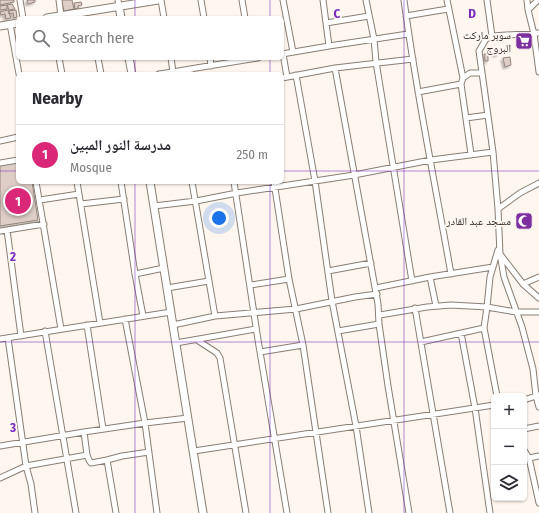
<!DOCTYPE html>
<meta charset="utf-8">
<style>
:root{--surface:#fff;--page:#f2f2f3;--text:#2b2b33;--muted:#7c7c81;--line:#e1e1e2;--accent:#db2777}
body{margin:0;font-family:"Fira Sans Condensed","Noto Naskh Arabic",sans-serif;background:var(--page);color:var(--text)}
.controls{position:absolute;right:12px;bottom:12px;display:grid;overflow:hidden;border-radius:6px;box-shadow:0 1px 3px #0004}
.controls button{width:36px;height:36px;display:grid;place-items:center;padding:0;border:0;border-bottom:1px solid var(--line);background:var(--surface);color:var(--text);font:20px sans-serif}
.you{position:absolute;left:219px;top:218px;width:14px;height:14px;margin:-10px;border:3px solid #fff;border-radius:50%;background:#1a73e8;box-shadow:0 0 0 6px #1a73e833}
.badge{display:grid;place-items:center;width:26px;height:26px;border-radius:50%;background:var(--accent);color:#fff;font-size:13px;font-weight:700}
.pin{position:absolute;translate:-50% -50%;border:2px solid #fff;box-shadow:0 1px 4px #0006}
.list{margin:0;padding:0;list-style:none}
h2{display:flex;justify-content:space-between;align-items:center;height:52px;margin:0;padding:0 16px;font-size:17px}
h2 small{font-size:13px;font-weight:400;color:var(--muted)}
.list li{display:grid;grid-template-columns:26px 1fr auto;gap:12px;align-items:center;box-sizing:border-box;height:60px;padding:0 16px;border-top:1px solid var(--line)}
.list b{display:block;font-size:15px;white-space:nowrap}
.list p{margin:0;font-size:13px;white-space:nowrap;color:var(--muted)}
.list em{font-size:13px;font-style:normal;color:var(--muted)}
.icon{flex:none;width:22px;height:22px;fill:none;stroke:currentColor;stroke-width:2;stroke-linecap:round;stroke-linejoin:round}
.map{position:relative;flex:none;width:539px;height:513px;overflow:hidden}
.search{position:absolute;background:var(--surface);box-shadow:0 1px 3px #0004;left:16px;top:16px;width:268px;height:44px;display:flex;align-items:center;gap:10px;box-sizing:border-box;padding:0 14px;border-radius:6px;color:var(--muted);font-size:15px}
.panel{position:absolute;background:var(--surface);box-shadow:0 1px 3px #0004;left:16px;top:72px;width:268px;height:112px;border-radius:6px}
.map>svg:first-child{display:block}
.building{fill:#decec7;stroke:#93847e;filter:url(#shadow)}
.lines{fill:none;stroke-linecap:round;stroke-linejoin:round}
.minor-casing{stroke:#887e73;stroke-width:7}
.tertiary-casing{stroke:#887e73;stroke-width:9}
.minor{stroke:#fff;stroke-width:5}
.tertiary{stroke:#fff;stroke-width:7}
.grid{fill:none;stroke:#7b2cbf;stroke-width:1;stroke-opacity:0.55}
.labels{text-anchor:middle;stroke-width:3.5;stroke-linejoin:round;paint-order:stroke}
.poi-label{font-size:11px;fill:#332e2a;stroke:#fef6ef;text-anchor:end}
.grid-label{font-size:13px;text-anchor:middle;font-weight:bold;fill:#7b2cbf;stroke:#fef6ef;stroke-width:3.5;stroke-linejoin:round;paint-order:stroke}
</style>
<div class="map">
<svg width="539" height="513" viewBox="0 0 539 513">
<defs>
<filter id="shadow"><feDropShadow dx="-2" dy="2" stdDeviation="1" flood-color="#0004"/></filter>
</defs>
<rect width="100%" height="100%" fill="#fef6ef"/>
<path class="building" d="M 0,0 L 14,0 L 14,2 L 0,5 Z
M 27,0 L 35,0 L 35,2 L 28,4 Z
M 61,0 L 72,0 L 74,9 L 64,11 Z
M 81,2 L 82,5 L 78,6 L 78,8 L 75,9 L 74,3 Z
M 12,4 L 15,9 L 9,10 L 7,5 Z
M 7,5 L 7,9 L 0,10 L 0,6 Z
M 8,10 L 11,18 L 6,19 L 5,14 L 1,15 L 0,12 Z
M 16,10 L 17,17 L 14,18 L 13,13 L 9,14 L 9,11 Z
M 498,51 L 499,54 L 494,55 L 494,52 Z
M 484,54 L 488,54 L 488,61 L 485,61 Z
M 510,57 L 511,65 L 505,67 L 503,58 Z
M 18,162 L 18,182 L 32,182 L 38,220 L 0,226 L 0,165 Z"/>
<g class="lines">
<defs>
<path id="minor" d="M 20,0 L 23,18
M 59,0 L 61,16
M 118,0 L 119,6
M 161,0 L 164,18
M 201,0 L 204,18
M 242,0 L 245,18
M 283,0 L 293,52
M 323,0 L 329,46 L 408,34
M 366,0 L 374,39 L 376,62 L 412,281
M 404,0 C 416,92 435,183 451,274
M 447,0 L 463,78 L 461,84 L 471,154
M 487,0 L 492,36
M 527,0 L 528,10
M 538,0 L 528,10 L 534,34 L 539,72
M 406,16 L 448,9
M 326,23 L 369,16
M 10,24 L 19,74
M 282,54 L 329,46
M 283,54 L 287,77
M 59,58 L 62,74
M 98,58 L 101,74
M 171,58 L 173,72 L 190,69 L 191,74
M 210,58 L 211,66
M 335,68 L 378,304 L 379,324 L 388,386 L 409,513
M 190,69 L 258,58
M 159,74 L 173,72
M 296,75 L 315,181 L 332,301 L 356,426 L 369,513
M 282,78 L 335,68 L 413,59
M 463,78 L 470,73 L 482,73
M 418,92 L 461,84
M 466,118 L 488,115
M 0,141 L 18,137
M 0,163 L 18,160
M 36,182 L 61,329
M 77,182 L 100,323
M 121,182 L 135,274 L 143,316
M 192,182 L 215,316
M 234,182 L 258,340 L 287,513
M 274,182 L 289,279 L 303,345 L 328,513
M 40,200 L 79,194
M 81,204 L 124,199
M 154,206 L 196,201 L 237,193 L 354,175 L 431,160 L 493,152
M 498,209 L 520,193 L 539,183
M 0,231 L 7,230
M 500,254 L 523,284 L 539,298
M 328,271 L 371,263
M 135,274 L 164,268
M 430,277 L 436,306
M 523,284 L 539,277
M 251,285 L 289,279
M 167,288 L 209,281
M 376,288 L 430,277 L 493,267
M 415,308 L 450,513
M 380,315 L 427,307 L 451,305 L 487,307 L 490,277 L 498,250
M 125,319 L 145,423 L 188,418
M 87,325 L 103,429
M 173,325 L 215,316 L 296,309 L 355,297 L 377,294
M 45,331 L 76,513
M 338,331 L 379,324
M 461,333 L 475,408 L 490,513
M 21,336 L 7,230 L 44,224
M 0,339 L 171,312
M 197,340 L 217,353 L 220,358 L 246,513
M 421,342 L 484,328
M 176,343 L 256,329
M 260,352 L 303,345
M 538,395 L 536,396 L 539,407
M 497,396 L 484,328 L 487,307 L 516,312 L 539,312
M 524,400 L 536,396 L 533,369 L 522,327 L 504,277 L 500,254 L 498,209 L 493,152 L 479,51 L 486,39 L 492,36 L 539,33
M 524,429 L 539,426
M 0,446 L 84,432
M 524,450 L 529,458 L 539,503
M 194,451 L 494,405
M 87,455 L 89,460 L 91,463 L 107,460
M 529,458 L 539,456
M 0,478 L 26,466 L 8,338
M 35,513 L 31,484 L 26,466 L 87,455 L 84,432 L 145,423 L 157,513
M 116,513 L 107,460 L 122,456 L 149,452"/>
<path id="tertiary" d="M 119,6 L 121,18
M 47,18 L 158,0
M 0,26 L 18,23
M 129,58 L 132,74
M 150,182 L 203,513"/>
</defs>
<use href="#minor" class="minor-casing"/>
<use href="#tertiary" class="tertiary-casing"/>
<use href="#minor" class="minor"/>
<use href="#tertiary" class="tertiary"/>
</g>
<path class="grid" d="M 135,0 L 135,18M 270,0 L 270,18M 404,0 L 404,513M 135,58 L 135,74M 270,58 L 270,74M 0,171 L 18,171M 282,171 L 539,171M 135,182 L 135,513M 270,182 L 270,513M 0,342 L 539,342"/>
<defs>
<symbol id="supermarket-square" viewBox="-11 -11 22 22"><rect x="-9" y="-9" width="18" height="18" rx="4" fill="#7d2e9f" stroke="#fef6ef"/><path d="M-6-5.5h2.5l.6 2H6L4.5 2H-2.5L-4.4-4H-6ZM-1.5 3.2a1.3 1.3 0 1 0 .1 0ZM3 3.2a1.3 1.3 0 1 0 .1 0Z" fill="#fff"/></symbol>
<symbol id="mosque-square" viewBox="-11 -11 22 22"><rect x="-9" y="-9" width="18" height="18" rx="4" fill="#7d2e9f" stroke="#fef6ef"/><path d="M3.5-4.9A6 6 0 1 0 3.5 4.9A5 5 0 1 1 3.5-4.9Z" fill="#fff"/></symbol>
</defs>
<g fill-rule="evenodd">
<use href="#supermarket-square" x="514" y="31" width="20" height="20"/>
<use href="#mosque-square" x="514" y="211" width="20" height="20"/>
</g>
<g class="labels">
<g class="poi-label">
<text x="511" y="39">سوبر ماركت<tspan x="511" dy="13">البروج</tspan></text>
<text x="511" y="225">مسجد عبد القادر</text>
</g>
</g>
<g class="grid-label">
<text x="337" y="18">C</text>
<text x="472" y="18">D</text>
<text x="13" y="261">2</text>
<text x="13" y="432">3</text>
</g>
</svg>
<div class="controls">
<button>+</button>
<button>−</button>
<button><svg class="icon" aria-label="layers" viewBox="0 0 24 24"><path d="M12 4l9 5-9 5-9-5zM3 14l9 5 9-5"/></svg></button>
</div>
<div class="you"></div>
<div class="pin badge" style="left:18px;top:201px">1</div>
<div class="search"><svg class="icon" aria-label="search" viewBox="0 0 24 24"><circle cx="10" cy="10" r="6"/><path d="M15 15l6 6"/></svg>Search here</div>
<section class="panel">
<h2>Nearby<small></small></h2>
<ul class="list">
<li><span class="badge">1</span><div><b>مدرسة النور المبين</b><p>Mosque</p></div><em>250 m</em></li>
</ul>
</section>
</div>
